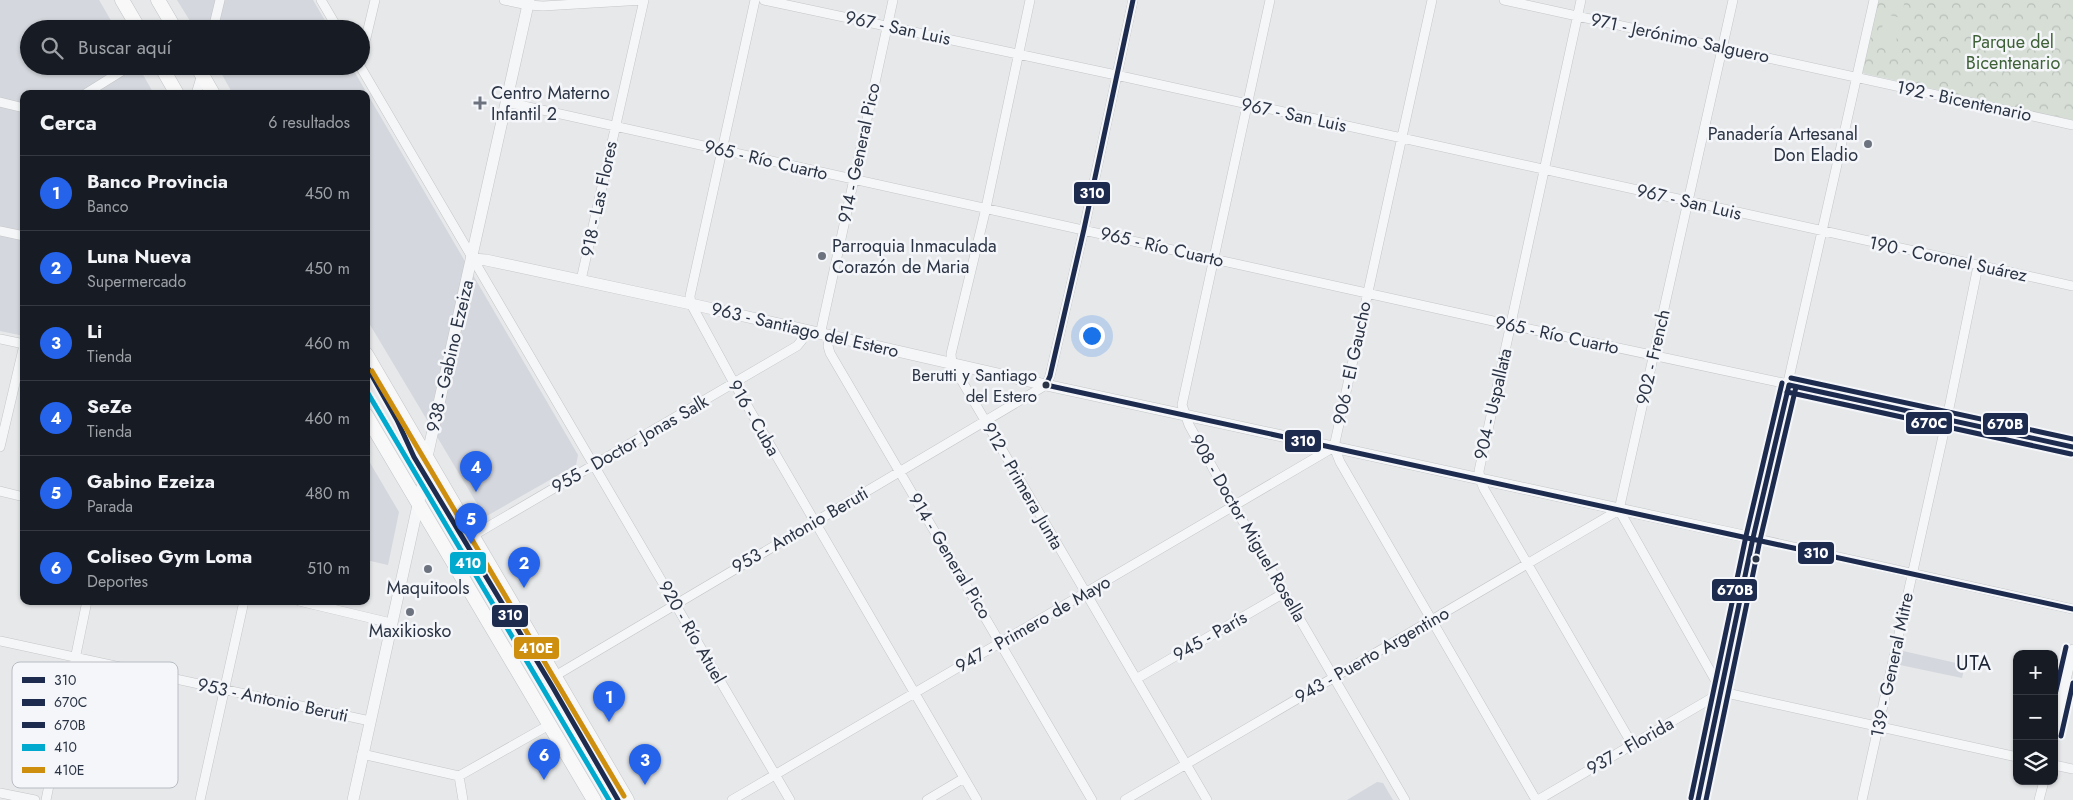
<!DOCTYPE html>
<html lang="es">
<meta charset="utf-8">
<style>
:root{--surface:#171b24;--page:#20242c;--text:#f1f3f6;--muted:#9ea1a6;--line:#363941;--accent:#2563eb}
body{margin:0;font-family:Jost,sans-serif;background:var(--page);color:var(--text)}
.controls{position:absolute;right:15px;bottom:15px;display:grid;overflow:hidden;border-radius:10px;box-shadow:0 1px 4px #0004}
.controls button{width:45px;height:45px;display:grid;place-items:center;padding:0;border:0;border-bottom:1px solid var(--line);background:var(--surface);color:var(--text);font:25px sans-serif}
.you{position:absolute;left:1091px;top:335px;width:18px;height:18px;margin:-12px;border:4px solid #fff;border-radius:50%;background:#1a73e8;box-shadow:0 0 0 8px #1a73e833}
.badge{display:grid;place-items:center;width:32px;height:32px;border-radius:50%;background:var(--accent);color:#fff;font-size:16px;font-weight:700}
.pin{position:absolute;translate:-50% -41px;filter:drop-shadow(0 1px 2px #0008)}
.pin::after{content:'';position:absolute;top:26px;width:18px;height:15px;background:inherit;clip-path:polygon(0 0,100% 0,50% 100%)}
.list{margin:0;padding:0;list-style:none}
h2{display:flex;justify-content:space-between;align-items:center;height:65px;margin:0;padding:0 20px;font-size:21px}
h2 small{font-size:16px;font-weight:400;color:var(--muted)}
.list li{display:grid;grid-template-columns:32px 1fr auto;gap:15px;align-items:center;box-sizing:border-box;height:75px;padding:0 20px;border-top:1px solid var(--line)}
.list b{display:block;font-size:19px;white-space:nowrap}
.list p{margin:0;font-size:16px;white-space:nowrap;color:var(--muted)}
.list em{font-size:16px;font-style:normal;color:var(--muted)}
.icon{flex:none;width:28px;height:28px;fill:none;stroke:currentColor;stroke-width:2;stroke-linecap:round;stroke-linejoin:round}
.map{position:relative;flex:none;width:2073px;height:800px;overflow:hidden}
.search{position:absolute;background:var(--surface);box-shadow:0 1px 4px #0004;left:20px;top:20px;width:350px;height:55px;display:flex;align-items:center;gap:12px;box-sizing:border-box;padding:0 18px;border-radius:28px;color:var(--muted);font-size:19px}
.panel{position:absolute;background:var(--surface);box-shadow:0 1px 4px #0004;left:20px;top:90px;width:350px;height:515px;border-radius:10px}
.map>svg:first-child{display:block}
.built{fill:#d4d7dd}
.park{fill:url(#park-crowns)}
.pitch{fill:#d6ded6}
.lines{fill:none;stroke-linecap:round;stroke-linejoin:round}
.minor-casing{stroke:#c4c6c8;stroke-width:10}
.tertiary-casing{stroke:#c4c6c8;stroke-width:12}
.primary-casing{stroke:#c2c5c8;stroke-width:15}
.minor{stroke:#f5f6f7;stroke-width:9}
.tertiary{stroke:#f5f6f7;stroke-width:11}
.primary{stroke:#f8f8f8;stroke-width:14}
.bus-1-casing{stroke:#f4f6f9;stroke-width:9}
.bus-2-casing{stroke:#f4f6f9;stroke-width:9}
.bus-3-casing{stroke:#f4f6f9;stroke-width:9}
.bus-4-casing{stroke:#f4f6f9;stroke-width:9}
.bus-5-casing{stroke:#f4f6f9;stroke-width:9}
.bus-1{stroke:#1d2b4f;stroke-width:5}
.bus-2{stroke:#1d2b4f;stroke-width:5}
.bus-3{stroke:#1d2b4f;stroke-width:5}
.bus-4{stroke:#00a9ce;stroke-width:5}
.bus-5{stroke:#ce8f0e;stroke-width:5}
.poi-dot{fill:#6c737f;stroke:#f4f6f9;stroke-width:2}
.bus-dot{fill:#2b3445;stroke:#f4f6f9;stroke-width:2}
.labels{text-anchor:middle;stroke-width:5;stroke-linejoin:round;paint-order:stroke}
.bus-label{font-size:17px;fill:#2b3445;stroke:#f4f6f9;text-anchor:end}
.street-label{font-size:18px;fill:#2b3445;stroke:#f4f6f9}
.park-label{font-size:18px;fill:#3f6138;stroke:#f4f6f9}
.poi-label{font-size:18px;fill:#2b3445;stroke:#f4f6f9;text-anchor:start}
.quarter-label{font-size:20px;letter-spacing:1px;fill:#1d2536;stroke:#f4f6f9}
.key{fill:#f4f6f9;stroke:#b8bcc3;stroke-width:1}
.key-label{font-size:14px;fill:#2b3445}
.line-badge{stroke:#f4f6f9;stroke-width:2}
.badge-label{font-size:14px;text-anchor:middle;font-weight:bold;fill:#fff}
</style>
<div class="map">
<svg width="2073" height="800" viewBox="0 0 2073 800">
<defs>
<pattern id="park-crowns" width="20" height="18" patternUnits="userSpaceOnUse" patternTransform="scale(1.25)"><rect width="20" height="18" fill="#d6ded6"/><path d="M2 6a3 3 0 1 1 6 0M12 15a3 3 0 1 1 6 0" fill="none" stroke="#b8bfb9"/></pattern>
</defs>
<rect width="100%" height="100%" fill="#e6e8ea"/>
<path class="built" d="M 0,0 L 99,0 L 116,29 L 29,29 L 29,66 L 138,66 L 154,94 L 24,94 L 24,336 L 0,331 Z
M 177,0 L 313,0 L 330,29 L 195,29 Z
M 217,66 L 351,66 L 578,455 L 576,465 L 485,517 L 366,318 L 366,94 L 233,94 Z
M 366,456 L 399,512 L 388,565 L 366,560 Z
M 1903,651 L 1965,665 L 1962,678 L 1900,665 Z
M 1377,782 L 1383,783 L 1393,800 L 1347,800 Z"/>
<path class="park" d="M 1878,0 L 2073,0 L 2073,120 L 1862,73 Z"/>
<path class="pitch" d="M 1889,0 L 1905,0 L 1903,9 L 1887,6 Z
M 1885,14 L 1901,18 L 1895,46 L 1879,42 Z"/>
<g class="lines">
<defs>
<path id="minor" d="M 321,0 L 338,29
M 504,0 L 528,5 L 543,6 L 644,0
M 755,0 L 690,296 L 691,304 L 734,383 L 977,800
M 764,0 L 1116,75 L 2073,286
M 1030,0 L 986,208 L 951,354 L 952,364 L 1207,800
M 1270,0 L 1182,405 L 1189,425 L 1234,506 L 1405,800
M 1432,0 L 1334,447 L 1340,462 L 1536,800
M 1504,0 L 2073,125
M 1581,0 L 1479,471 L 1480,479 L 1484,489 L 1632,744
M 1874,0 L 1753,538 L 2073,609
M 213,29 L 220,0
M 361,48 L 366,38 L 375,0
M 360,66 L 790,800
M 85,94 L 130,66
M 196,94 L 202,74
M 0,102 L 24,108
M 506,102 L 1511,325 L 1947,418 L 2073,447
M 0,231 L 24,236
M 581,280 L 644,0
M 820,335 L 893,0
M 829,336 L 828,346 L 830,353 L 1092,800
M 0,339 L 24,344
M 0,447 L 24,345
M 0,491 L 24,497
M 474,535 L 797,346 L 802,340 L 805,331
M 299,601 L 391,623
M 0,641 L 370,721
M 555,676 L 1046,385 L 1050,376 L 1084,229 L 1133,0
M 1136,679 L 1284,593
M 1722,692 L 1619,510 L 1733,0
M 1722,692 L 2017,757
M 2054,734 L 2073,649
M 362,754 L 459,776 L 549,725
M 2054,765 L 2073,769
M 459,776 L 463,800
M 0,793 L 35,800
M 46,800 L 87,601
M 200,800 L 244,601
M 732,800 L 1334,447
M 927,800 L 964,778
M 1125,800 L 1619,510
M 1538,800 L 1722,692
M 1862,800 L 1947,418 L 1978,266
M 2039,800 L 2044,781"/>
<path id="tertiary" d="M 472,259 L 486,260 L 691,304 L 1046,385 L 1753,538 L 1698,800
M 353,800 L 422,487 L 427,457 L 529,0"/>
<path id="primary" d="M 122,0 L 139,29
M 158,0 L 175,29
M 161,66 L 177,94
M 197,66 L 213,94
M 366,354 L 627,800
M 366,415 L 594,800"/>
</defs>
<use href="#minor" class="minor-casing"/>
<use href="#tertiary" class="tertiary-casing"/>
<use href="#primary" class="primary-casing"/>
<use href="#minor" class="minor"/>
<use href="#tertiary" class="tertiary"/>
<use href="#primary" class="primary"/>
<defs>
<path id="bus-1" d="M 366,365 L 397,420 L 414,457 L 552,686 L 618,800
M 1046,385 L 2073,609
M 1046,385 L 1050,376 L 1084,229 L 1133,0
M 1698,800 L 1753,538 L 1789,385 L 2073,447"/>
<path id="bus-2" d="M 1787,392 L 2071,454
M 2061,736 L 2073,683
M 1706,800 L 1760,540 L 1796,387"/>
<path id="bus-3" d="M 1791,378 L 2073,439
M 2054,699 L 2066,647
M 1691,798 L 1746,536 L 1782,383"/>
<path id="bus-4" d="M 366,390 L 609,800"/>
<path id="bus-5" d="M 372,371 L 624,796"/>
</defs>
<use href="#bus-1" class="bus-1-casing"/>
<use href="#bus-2" class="bus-2-casing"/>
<use href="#bus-3" class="bus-3-casing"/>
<use href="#bus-4" class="bus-4-casing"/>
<use href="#bus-5" class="bus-5-casing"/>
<use href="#bus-1" class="bus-1"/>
<use href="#bus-2" class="bus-2"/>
<use href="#bus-3" class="bus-3"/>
<use href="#bus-4" class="bus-4"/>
<use href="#bus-5" class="bus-5"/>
</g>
<g class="poi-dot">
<path d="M477.5 95.5h5v5h5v5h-5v5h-5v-5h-5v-5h5z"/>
<circle cx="1868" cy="144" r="5"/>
<circle cx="822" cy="256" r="5"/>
<circle cx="428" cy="569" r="5"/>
<circle cx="410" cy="612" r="5"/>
</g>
<g class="bus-dot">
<circle cx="1046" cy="385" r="4.5"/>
<circle cx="1756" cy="559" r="4.5"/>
</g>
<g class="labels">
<g class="bus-label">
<text x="1037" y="381">Berutti y Santiago<tspan x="1037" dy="21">del Estero</tspan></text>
</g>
<g class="street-label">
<text transform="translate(898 28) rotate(12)" y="6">967 - San Luis</text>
<text transform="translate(1680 38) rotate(12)" y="6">971 - Jerónimo Salguero</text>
<text transform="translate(1964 101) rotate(12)" y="6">192 - Bicentenario</text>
<text transform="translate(1294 115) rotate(12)" y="6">967 - San Luis</text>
<text transform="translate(859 153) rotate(-78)" y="6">914 - General Pico</text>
<text transform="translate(766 160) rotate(13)" y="6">965 - Río Cuarto</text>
<text transform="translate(599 199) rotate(-78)" y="6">918 - Las Flores</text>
<text transform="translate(1689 202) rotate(13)" y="6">967 - San Luis</text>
<text transform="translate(1162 247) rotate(13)" y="6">965 - Río Cuarto</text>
<text transform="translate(1948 259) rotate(12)" y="6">190 - Coronel Suárez</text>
<text transform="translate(805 330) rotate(13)" y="6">963 - Santiago del Estero</text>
<text transform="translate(1557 335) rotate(12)" y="6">965 - Río Cuarto</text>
<text transform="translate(450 356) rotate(-77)" y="6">938 - Gabino Ezeiza</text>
<text transform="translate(1653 357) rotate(-77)" y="6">902 - French</text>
<text transform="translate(1352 363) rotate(-78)" y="6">906 - El Gaucho</text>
<text transform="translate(1493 404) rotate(-77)" y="6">904 - Uspallata</text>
<text transform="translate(754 418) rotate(60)" y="6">916 - Cuba</text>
<text transform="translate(630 444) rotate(-30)" y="6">955 - Doctor Jonas Salk</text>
<text transform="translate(1023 486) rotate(60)" y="6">912 - Primera Junta</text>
<text transform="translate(1248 528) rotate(60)" y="6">908 - Doctor Miguel Rosella</text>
<text transform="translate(800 530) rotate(-30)" y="6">953 - Antonio Beruti</text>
<text transform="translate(950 556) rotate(59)" y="6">914 - General Pico</text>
<text transform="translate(1033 624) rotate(-30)" y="6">947 - Primero de Mayo</text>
<text transform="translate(692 632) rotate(60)" y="6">920 - Río Atuel</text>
<text transform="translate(1210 636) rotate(-30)" y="6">945 - París</text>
<text transform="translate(1372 655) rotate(-30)" y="6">943 - Puerto Argentino</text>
<text transform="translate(1892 665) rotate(-78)" y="6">139 - General Mitre</text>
<text transform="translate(273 700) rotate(12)" y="6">953 - Antonio Beruti</text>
<text transform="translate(1630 746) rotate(-30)" y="6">937 - Florida</text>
</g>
<g class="park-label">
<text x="2013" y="48">Parque del<tspan x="2013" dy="21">Bicentenario</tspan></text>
</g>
<g class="poi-label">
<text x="491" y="99">Centro Materno<tspan x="491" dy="21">Infantil 2</tspan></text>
<text x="1858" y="140" text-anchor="end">Panadería Artesanal<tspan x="1858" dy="21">Don Eladio</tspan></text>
<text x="832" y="252">Parroquia Inmaculada<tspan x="832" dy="21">Corazón de Maria</tspan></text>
<text x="428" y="594" text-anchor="middle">Maquitools</text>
<text x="410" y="637" text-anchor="middle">Maxikiosko</text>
</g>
<g class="quarter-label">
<text x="1974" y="670">UTA</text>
</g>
</g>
<rect x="12" y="662" width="166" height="126" rx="8" class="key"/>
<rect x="22" y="677" width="23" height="6" fill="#1d2b4f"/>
<rect x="22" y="699" width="23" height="7" fill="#1d2b4f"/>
<rect x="22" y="722" width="23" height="6" fill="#1d2b4f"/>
<rect x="22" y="744" width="23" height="7" fill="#00a9ce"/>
<rect x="22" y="767" width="23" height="6" fill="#ce8f0e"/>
<g class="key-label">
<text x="54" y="685">310</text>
<text x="54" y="707">670C</text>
<text x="54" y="730">670B</text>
<text x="54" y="752">410</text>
<text x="54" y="775">410E</text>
</g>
<g class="line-badge">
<rect x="1073" y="181" width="38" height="24" rx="5" fill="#1d2b4f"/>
<rect x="1905" y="411" width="48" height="24" rx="5" fill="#1d2b4f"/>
<rect x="1982" y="412" width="47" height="24" rx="5" fill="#1d2b4f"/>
<rect x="1284" y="429" width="38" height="24" rx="5" fill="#1d2b4f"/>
<rect x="1797" y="541" width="38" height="24" rx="5" fill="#1d2b4f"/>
<rect x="449" y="551" width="38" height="24" rx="5" fill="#00a9ce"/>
<rect x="1711" y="578" width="47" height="24" rx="5" fill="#1d2b4f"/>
<rect x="491" y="604" width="38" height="24" rx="5" fill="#1d2b4f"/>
<rect x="513" y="636" width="47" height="24" rx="5" fill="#ce8f0e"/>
</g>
<g class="badge-label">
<text x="1092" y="198">310</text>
<text x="1929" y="428">670C</text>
<text x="2005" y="429">670B</text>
<text x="1303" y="446">310</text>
<text x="1816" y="558">310</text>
<text x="468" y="568">410</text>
<text x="1735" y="595">670B</text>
<text x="510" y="620">310</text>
<text x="536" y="653">410E</text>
</g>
</svg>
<div class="controls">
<button>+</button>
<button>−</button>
<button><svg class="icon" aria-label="layers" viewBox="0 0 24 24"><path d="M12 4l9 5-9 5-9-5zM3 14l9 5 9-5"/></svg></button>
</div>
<div class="you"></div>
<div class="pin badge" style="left:609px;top:722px">1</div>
<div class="pin badge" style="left:524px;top:588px">2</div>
<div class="pin badge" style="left:645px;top:785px">3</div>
<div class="pin badge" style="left:476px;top:492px">4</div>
<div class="pin badge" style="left:471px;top:544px">5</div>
<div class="pin badge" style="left:544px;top:780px">6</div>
<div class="search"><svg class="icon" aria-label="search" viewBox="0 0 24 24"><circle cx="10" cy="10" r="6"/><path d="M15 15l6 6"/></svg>Buscar aquí</div>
<section class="panel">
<h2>Cerca<small>6 resultados</small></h2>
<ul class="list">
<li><span class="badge">1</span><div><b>Banco Provincia</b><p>Banco</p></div><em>450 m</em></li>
<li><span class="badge">2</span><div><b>Luna Nueva</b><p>Supermercado</p></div><em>450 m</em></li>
<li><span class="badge">3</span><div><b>Li</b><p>Tienda</p></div><em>460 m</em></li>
<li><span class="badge">4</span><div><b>SeZe</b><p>Tienda</p></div><em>460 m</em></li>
<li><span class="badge">5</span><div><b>Gabino Ezeiza</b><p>Parada</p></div><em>480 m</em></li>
<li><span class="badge">6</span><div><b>Coliseo Gym Loma</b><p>Deportes</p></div><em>510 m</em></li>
</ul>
</section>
</div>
